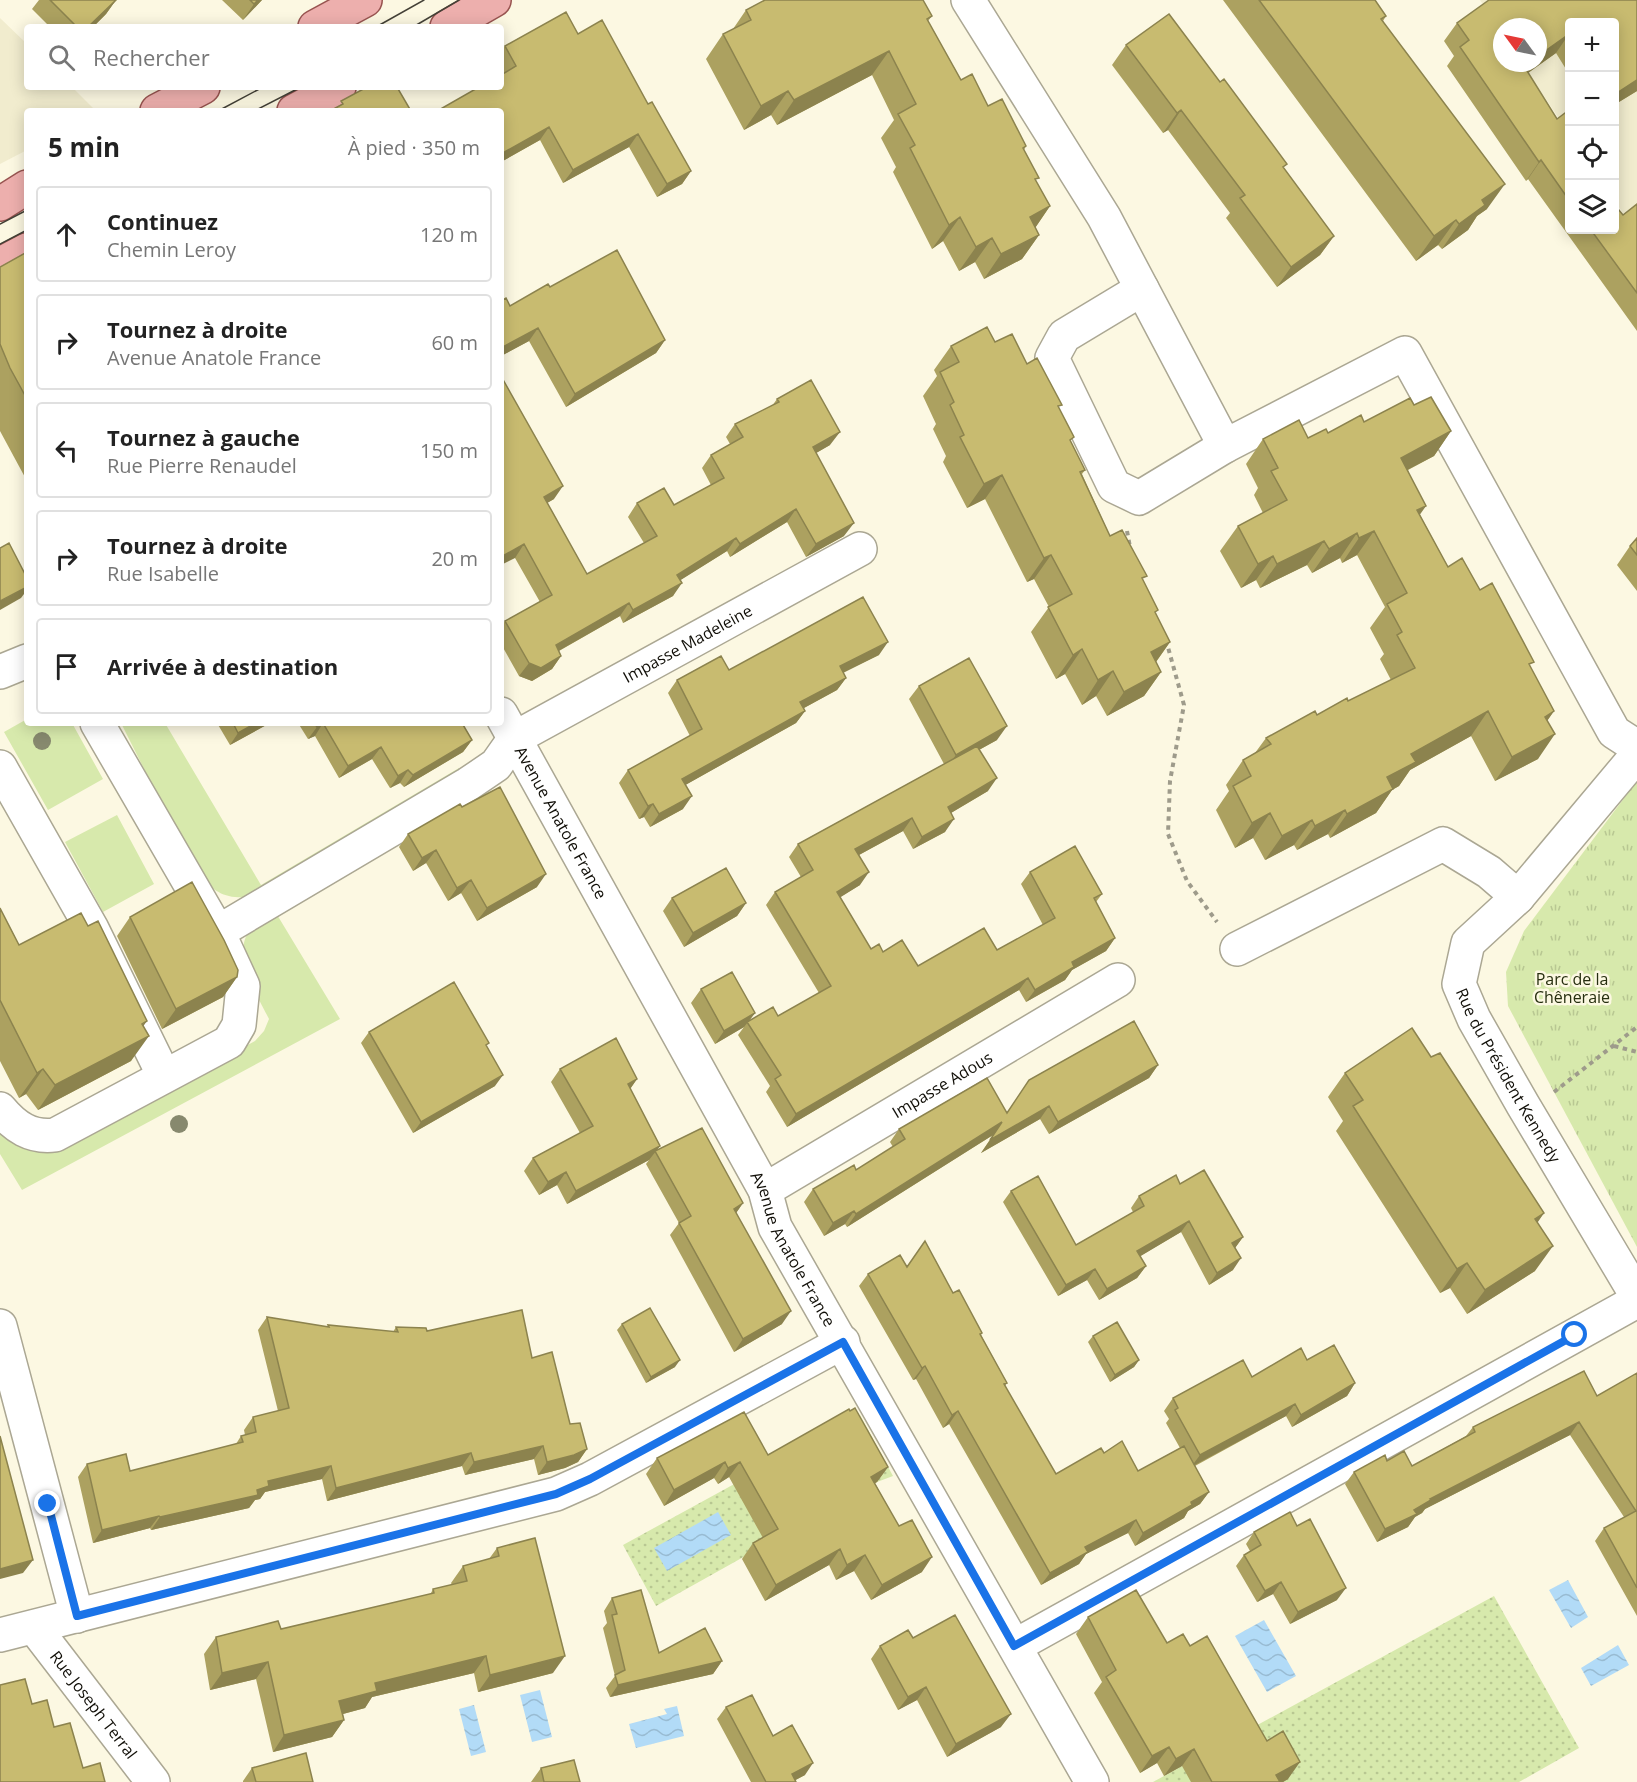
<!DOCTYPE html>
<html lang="fr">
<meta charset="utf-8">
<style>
:root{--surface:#fff;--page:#f2f2f2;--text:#222;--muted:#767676;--line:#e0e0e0}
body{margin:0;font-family:"Open Sans",sans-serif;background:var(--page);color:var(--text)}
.controls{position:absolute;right:18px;top:18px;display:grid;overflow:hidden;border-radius:6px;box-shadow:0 3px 15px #0003}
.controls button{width:54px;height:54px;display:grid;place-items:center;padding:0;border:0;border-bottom:2px solid var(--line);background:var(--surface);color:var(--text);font:30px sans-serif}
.compass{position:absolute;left:1493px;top:18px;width:54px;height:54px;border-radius:50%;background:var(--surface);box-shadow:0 3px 15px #0003;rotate:303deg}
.stop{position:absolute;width:18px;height:18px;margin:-14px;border:4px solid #1a73e8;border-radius:50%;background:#fff}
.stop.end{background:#1a73e8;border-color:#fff;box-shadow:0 2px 6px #0008}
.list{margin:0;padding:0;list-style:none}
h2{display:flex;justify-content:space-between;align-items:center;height:78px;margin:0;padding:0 24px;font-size:26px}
h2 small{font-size:20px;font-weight:400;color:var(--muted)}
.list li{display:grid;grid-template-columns:39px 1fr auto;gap:18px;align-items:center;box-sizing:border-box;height:96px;margin:0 12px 12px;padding:0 12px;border:2px solid var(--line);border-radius:6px}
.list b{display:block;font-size:22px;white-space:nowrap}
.list p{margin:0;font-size:20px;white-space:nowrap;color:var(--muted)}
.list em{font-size:20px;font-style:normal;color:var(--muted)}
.icon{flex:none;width:33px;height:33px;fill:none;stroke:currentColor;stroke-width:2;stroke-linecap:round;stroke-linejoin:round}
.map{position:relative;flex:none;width:1637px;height:1782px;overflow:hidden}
.search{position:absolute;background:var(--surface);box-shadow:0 3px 15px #0003;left:24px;top:24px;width:480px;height:66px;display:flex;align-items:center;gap:15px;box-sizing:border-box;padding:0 21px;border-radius:6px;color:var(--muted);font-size:22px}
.panel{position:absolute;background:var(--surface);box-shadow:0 3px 15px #0003;left:24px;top:108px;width:480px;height:618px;border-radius:6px}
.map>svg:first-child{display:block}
.built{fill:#f1ecce}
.grass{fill:#d7e9ac}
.park{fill:url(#park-tufts)}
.garden{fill:url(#garden-dots)}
.water{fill:url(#water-waves)}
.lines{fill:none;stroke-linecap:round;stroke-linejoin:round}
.minor-casing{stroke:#aba793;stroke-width:36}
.major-casing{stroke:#985450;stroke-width:36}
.path{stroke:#9e9b8b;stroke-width:4;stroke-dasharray:4.5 4.5;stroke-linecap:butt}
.minor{stroke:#fff;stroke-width:33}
.major{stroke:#edafad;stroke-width:33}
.tram{stroke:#444137;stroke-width:1.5}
.tree{fill:#87896e}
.wall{fill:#aca160}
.shaded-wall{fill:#8c834e}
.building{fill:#c8bb70;stroke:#8c834e;stroke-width:1.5}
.route{stroke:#1a73e8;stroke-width:8}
.labels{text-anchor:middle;stroke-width:5;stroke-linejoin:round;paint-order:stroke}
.street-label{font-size:16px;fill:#100e07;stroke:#fcf8e2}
.park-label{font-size:16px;fill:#272f10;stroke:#fcf8e2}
</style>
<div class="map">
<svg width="1637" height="1782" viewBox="0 0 1637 1782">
<defs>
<pattern id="park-tufts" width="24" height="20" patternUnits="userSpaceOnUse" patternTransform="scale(1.5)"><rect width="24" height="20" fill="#d7e9ac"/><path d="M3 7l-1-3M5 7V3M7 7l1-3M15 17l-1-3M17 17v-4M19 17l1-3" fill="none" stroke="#b8c792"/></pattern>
<pattern id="garden-dots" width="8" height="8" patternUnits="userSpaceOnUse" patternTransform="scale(1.5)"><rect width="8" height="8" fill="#d7e9ac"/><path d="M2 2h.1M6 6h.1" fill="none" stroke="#b8c792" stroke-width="1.8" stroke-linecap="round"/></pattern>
<pattern id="water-waves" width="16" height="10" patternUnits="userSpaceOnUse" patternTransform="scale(1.5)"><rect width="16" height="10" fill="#b2dbf7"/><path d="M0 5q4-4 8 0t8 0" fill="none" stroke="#98bbd2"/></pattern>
</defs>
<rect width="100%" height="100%" fill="#fcf8e2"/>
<path class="built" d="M 1480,0 L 1637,0 L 1637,235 L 1615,201 L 1614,22 L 1570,22 L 1569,134 L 1522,63 L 1538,63 L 1538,27 L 1502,27 L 1502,33 Z
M 0,18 L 27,44 L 27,87 L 72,87 L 96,111 L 27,111 L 27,150 L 0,164 Z"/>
<path class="grass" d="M 27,719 L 27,723 L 72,723 L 103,779 L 48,810 L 4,732 Z
M 121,723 L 165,723 L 261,885 L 459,768 L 462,774 L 251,897 C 224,899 217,893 197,875 Z
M 117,815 L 154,884 L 103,912 L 65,842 Z
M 276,913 L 340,1019 L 22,1190 L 0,1154 L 0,1123 L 73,1141 L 255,1041 L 264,1031 L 269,1019 C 258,997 229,950 252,928 C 258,922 269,918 276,913 Z"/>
<path class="park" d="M 1637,781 L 1637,1247 L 1508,1006 L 1506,972 L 1524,931 Z"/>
<path class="garden" d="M 860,1415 L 893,1476 L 877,1482 L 656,1606 L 623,1545 Z
M 1494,1596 L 1579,1748 L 1519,1782 L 1153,1782 Z"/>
<path class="water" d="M 718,1512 L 731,1535 L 667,1571 L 654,1548 Z
M 1568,1580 L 1588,1617 L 1571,1628 L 1549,1590 Z
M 1264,1620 L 1296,1676 L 1267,1692 L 1235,1636 Z
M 1618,1645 L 1629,1665 L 1591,1686 L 1581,1668 Z
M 540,1690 L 552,1737 L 532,1742 L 520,1695 Z
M 474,1705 L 486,1752 L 471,1756 L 459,1709 Z
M 677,1706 L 684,1736 L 636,1748 L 629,1724 L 667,1714 L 664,1709 Z"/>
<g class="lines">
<defs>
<g id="minor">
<path d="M 968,0 L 1104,217 L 1225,446 L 1405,353 L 1614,732 L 1637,747"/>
<path d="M 1142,289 L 1064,336 L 1052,358 L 1114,486 L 1139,498 L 1225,446"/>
<path d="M 0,672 L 27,661"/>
<path id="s1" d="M 501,714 L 765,1190 L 775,1227 L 1092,1782"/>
<path id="s2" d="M 1637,755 L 1518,897 L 1468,943 L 1459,984 L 1474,1019 L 1523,1105 L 1637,1296"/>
<path d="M 0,767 L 92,929 L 164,1076"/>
<path id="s3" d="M 218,932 L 468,784 L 496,765 L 515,738 L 860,549"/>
<path d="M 1237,949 L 1443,844 L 1489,872 L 1518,897"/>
<path d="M 0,1109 C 15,1127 31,1138 55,1135 L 229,1042 L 239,1025 L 243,986 L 218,932 L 97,723"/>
<path id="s4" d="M 765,1190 L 1118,980"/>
<path d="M 0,1326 L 77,1616"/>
<path id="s5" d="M 34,1627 L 153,1782"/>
<path d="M 0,1635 L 556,1494 L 590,1479 L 843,1342"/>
<path d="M 1015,1646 L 1637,1301"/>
</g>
<path id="major" d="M 315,27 L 365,0
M 447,27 L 494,0
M 157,111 L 203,87
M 294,111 L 339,87
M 0,204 L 27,187
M 0,264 L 27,250"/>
</defs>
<use href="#minor" class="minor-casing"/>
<use href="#major" class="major-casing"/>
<path class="path" d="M 1127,531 L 1130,547
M 1166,640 L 1184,705 L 1170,781 L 1168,834 L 1187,881 L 1217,922
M 1614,1046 L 1637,1052
M 1554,1092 L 1637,1027"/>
<use href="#minor" class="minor"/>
<use href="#major" class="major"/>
<path class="tram" d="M 376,27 L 424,0
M 413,27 L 459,0
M 218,111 L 263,87
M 254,111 L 301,87
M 0,224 L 27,210
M 0,244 L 27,230"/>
</g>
<g class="tree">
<circle cx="42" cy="741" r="9"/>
<circle cx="179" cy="1124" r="9"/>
</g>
<path class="wall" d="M 39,0 L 116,0 L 106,14 L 93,27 L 50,27 L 32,9 Z
M 222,0 L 262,0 L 243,20 Z
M 1223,0 L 1375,0 L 1386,16 L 1383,21 L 1487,209 L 1477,216 L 1468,230 L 1442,249 L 1438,245 L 1416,261 Z
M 1637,0 L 1637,91 L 1614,105 L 1569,22 L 1569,74 L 1556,53 L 1528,73 L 1557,119 L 1569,110 L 1569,230 L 1614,230 L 1623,215 L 1637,204 L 1637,331 L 1528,179 L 1526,181 L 1447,66 L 1454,56 L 1444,41 L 1457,23 Z
M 746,10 L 932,16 L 928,21 L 961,80 L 988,106 L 1026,146 L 1024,150 L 1036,181 L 1050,206 L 1035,228 L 1039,235 L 1022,259 L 984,279 L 975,262 L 959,271 L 943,241 L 932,249 L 893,172 L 896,167 L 881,138 L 894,120 L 872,75 L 777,125 L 771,115 L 744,130 L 706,59 L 723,34 L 733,29 Z
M 578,34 L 648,104 L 691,171 L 682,184 L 657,197 L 629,147 L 563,183 L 540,140 L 501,162 L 501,111 L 503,73 L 501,69 L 501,51 L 505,46 Z
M 1126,45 L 1284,169 L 1334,236 L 1320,255 L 1277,287 L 1226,218 L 1230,213 L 1168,130 L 1163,133 L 1112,65 Z
M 27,252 L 27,481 L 0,431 L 0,267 Z
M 550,287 L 665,340 L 656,353 L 566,407 L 529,341 L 501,356 L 501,301 L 510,306 Z
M 995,342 L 1027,364 L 1059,409 L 1071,442 L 1085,470 L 1082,474 L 1110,536 L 1143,581 L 1155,614 L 1170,642 L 1156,662 L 1161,672 L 1144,696 L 1107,716 L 1096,696 L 1082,705 L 1065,674 L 1056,679 L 1031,632 L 1049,607 L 1034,579 L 1027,582 L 985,499 L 967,508 L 943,462 L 946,456 L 933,429 L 936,424 L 923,396 L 937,376 L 934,370 L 951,346 Z
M 501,375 L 554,499 L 547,503 L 587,574 L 644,543 L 628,517 L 637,503 L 674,505 L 711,485 L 702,468 L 711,455 L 730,444 L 726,437 L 735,424 L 772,406 L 777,399 L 830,445 L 816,453 L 844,536 L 806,557 L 787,522 L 730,557 L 727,551 L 680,580 L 673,596 L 623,623 L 620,616 L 559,651 L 561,656 L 552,669 L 532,681 L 519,676 L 501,644 L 501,627 L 505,621 L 540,602 L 515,558 Z
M 1414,405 L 1451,431 L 1434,456 L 1408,470 L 1420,515 L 1448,567 L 1480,590 L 1530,667 L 1554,711 L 1547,721 L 1538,759 L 1495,781 L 1471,736 L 1410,770 L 1399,786 L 1392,790 L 1376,813 L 1330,838 L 1328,834 L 1297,850 L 1294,845 L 1265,860 L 1253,838 L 1235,848 L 1216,810 L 1229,791 L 1226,785 L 1243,760 L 1255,753 L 1266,738 L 1348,701 L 1391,680 L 1380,659 L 1384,654 L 1370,628 L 1385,607 L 1357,555 L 1342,563 L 1340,558 L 1312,573 L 1307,565 L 1260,588 L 1256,580 L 1241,588 L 1220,551 L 1238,526 L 1263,513 L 1254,495 L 1258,488 L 1246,464 L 1263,439 L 1308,438 L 1364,422 Z
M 1637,538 L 1637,591 L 1617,565 L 1630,546 Z
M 879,655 L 843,672 L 846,678 L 837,690 L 804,708 L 805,711 L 796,723 L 685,785 L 683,809 L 650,827 L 644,817 L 639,819 L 619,783 L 628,770 L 690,736 L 668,693 L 677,680 L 729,670 Z
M 919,686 L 997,740 L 979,750 L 988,791 L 951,813 L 945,832 L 913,849 L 903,831 L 859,855 L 860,885 L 840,897 L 871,949 L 883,952 L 918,966 L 997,950 L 1043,925 L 1021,884 L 1030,872 L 1102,894 L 1096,902 L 1115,938 L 1106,951 L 1072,970 L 1065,980 L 1026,1002 L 1019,990 L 787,1127 L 766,1092 L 770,1086 L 738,1035 L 744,1027 L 715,1044 L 691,1003 L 701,989 L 755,1013 L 749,1021 L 778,1016 L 819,993 L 766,905 L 775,892 L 801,877 L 789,857 L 798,844 L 944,764 L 909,699 Z
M 217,723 L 270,723 L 230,745 Z
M 298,723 L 462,723 L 472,740 L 463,752 L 404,787 L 400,783 L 390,788 L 372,759 L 339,778 L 315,736 L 308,739 Z
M 462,807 L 537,887 L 477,921 L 461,893 L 448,901 L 426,863 L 413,871 L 399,847 L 408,834 Z
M 672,898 L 746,903 L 737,916 L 684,947 L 663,911 Z
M 0,908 L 19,945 L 88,926 L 143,1026 L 131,1061 L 38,1110 L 26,1094 L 19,1098 L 0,1061 Z
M 130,917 L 237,977 L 223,997 L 162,1029 L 117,936 Z
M 369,1032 L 487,1047 L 495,1086 L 413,1133 L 361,1043 Z
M 1431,1057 L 1544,1213 L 1537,1222 L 1535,1271 L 1467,1314 L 1450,1288 L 1440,1293 L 1336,1131 L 1343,1121 L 1328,1097 L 1345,1073 Z
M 1158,1065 L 1149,1078 L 1049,1134 L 1040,1119 L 981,1153 L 993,1135 L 847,1227 L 845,1224 L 824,1236 L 804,1202 L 813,1189 L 856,1170 L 893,1147 L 890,1142 L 899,1129 L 1007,1113 L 1029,1080 Z
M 560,1069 L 637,1079 L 630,1089 L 660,1146 L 657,1150 L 743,1203 L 736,1213 L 782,1324 L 734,1352 L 670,1235 L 679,1223 L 646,1164 L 649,1160 L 567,1204 L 557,1185 L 539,1195 L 524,1171 L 533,1158 L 580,1133 L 551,1082 Z
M 1180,1184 L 1243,1237 L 1235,1248 L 1233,1270 L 1209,1285 L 1181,1232 L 1140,1256 L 1146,1266 L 1137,1278 L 1099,1300 L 1087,1280 L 1058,1296 L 1003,1202 L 1011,1191 L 1076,1245 L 1133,1212 L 1131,1208 L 1139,1196 Z
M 925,1241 L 953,1293 L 982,1333 L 981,1335 L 1007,1383 L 1005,1386 L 1056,1474 L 1104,1453 L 1138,1471 L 1180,1448 L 1166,1423 L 1169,1419 L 1164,1411 L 1173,1398 L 1252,1377 L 1307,1360 L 1355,1383 L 1347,1396 L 1292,1427 L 1286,1416 L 1195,1466 L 1209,1492 L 1200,1504 L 1188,1511 L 1184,1518 L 1135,1546 L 1128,1533 L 1086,1554 L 1079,1564 L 1041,1585 L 949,1424 L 943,1428 L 916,1379 L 913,1380 L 859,1286 L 868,1274 L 907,1267 Z
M 267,1317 L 327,1327 L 328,1325 L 393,1332 L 396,1327 L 427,1331 L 532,1358 L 570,1424 L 587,1449 L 578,1462 L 565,1468 L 538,1475 L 534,1459 L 465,1475 L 462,1466 L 327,1501 L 322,1479 L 265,1492 L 260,1499 L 255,1500 L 249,1508 L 151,1530 L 150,1528 L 93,1543 L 78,1477 L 87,1464 L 130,1471 L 236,1444 L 241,1436 L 245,1435 L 244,1430 L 253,1417 L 278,1411 L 258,1330 Z
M 622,1324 L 675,1367 L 646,1383 L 617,1330 Z
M 1093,1336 L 1139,1360 L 1134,1367 L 1110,1382 L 1088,1342 Z
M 1637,1373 L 1637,1616 L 1595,1541 L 1604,1528 L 1624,1517 L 1570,1435 L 1425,1509 L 1422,1513 L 1415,1517 L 1408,1527 L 1377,1542 L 1345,1484 L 1354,1472 L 1387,1461 L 1412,1466 L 1466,1436 L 1473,1427 L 1597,1396 Z
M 768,1455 L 888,1467 L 877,1482 L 875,1483 L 922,1572 L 871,1600 L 854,1571 L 836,1580 L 829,1565 L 765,1601 L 742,1559 L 753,1543 L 763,1538 L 729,1477 L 718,1484 L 714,1478 L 664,1506 L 646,1474 L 657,1458 Z
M 1297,1526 L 1337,1600 L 1290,1624 L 1273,1594 L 1257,1602 L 1236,1566 L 1244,1555 L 1250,1551 L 1246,1544 L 1254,1532 Z
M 497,1548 L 553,1673 L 478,1692 L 474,1673 L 372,1697 L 365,1708 L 343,1714 L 344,1720 L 332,1737 L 273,1752 L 256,1679 L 210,1690 L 204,1654 L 216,1637 L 281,1629 L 430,1595 L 433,1589 L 452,1585 L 451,1583 L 463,1566 L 489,1559 Z
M 612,1598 L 659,1653 L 722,1661 L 713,1674 L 610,1697 L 606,1688 L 615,1676 L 603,1628 L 607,1623 L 604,1611 Z
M 1088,1617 L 1167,1643 L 1190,1646 L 1288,1779 L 1283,1782 L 1191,1782 L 1182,1766 L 1164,1776 L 1157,1763 L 1140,1773 L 1094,1693 L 1102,1682 L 1076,1634 Z
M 913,1638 L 1001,1727 L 947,1757 L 917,1700 L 898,1710 L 871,1659 L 880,1646 Z
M 726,1707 L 773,1736 L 805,1775 L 795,1780 L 796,1782 L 751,1782 L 717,1719 Z
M 252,1768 L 313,1782 L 243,1782 L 243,1781 Z
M 541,1768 L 580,1782 L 531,1782 Z"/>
<path class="shaded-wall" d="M 116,0 L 106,14 L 93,27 L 88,27 Z
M 258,0 L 262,0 L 243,20 L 254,4 Z
M 1569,34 L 1556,53 L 1511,85 L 1524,66 L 1529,63 L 1538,63 L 1538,56 Z
M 889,51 L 872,75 L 777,125 L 794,100 Z
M 1637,80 L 1637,91 L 1614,105 L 1614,95 Z
M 788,91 L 771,115 L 744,130 L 761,106 Z
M 1181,110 L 1168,130 L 1163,133 L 1177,113 Z
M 549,127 L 540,140 L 501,162 L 501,154 Z
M 638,134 L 629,147 L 563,183 L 573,170 Z
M 1541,160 L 1528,179 L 1526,181 L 1539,162 Z
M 691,171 L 682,184 L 657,197 L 667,184 Z
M 1505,184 L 1487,209 L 1477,216 L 1468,230 L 1442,249 L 1459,224 L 1482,200 Z
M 1050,206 L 1033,231 L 1030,217 Z
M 960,217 L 943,241 L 932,249 L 949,225 Z
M 1456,220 L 1438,245 L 1416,261 L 1434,236 Z
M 1039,235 L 1022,259 L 984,279 L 1001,254 Z
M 1334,236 L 1320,255 L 1277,287 L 1291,267 Z
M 992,238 L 975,262 L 959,271 L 976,247 Z
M 538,328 L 529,341 L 501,356 L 501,348 Z
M 665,340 L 656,353 L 566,407 L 575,394 Z
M 1451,431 L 1434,456 L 1384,482 L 1401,458 Z
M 840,432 L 830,445 L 804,460 L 813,447 Z
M 1002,475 L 985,499 L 967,508 L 984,484 Z
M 563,486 L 554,499 L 535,510 L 544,497 Z
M 1426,506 L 1409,530 L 1417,510 Z
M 796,509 L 787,522 L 730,557 L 740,544 Z
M 854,523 L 844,536 L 806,557 L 816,544 Z
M 1374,531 L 1357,555 L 1342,563 L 1359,538 Z
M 1357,533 L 1340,558 L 1312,573 L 1329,549 Z
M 736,538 L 727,551 L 668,588 L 677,575 Z
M 1324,541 L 1307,565 L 1260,588 L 1277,564 Z
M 524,544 L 515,558 L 501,565 L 501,557 Z
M 1051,555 L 1034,579 L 1027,582 L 1044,558 Z
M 1273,556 L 1256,580 L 1241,588 L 1258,564 Z
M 682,583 L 673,596 L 623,623 L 633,610 Z
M 27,587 L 27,590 L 21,598 L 0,610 L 0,601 Z
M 629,603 L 620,616 L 546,658 L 556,645 Z
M 888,642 L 879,655 L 831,679 L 840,666 Z
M 1170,642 L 1153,666 L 1151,652 Z
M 1082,649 L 1065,674 L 1056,679 L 1073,655 Z
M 561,656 L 552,669 L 532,681 L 519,676 L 529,663 Z
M 1113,671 L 1096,696 L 1082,705 L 1098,680 Z
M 1161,672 L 1144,696 L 1107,716 L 1124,692 Z
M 846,678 L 837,690 L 791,715 L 800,702 Z
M 805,711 L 796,723 L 673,792 L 682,779 Z
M 1488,711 L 1471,736 L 1410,770 L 1399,786 L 1392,790 L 1376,813 L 1330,838 L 1347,814 L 1411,754 Z
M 1554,711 L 1537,735 L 1545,717 Z
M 256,723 L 270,723 L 230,745 L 238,733 Z
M 323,723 L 315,736 L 308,739 L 317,727 Z
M 1007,726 L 997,740 L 946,768 L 956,755 Z
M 1555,734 L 1538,759 L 1495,781 L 1512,757 Z
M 472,740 L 463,752 L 404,787 L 413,775 Z
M 381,747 L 372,759 L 339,778 L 348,766 Z
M 408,770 L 400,783 L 390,788 L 398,776 Z
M 997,778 L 988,791 L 939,820 L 948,807 Z
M 692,796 L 683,809 L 650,827 L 659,814 Z
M 653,804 L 644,817 L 639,819 L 648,806 Z
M 1345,810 L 1328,834 L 1297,850 L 1315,826 Z
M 1270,813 L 1253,838 L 1235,848 L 1252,823 Z
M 912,818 L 903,831 L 846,862 L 855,849 Z
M 954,819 L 945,832 L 913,849 L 922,837 Z
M 1312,820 L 1294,845 L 1265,860 L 1282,836 Z
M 436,850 L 426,863 L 413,871 L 422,858 Z
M 869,872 L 860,885 L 828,905 L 837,892 Z
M 546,874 L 537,887 L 477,921 L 487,908 Z
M 471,880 L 461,893 L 448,901 L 457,888 Z
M 746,903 L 737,916 L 684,947 L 693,933 Z
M 1115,938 L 1106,951 L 1072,970 L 1065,980 L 1026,1002 L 1035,990 L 1072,962 Z
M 237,977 L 223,997 L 162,1029 L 176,1009 Z
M 1028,978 L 1019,990 L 787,1127 L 796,1114 Z
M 755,1013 L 744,1027 L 715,1044 L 724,1031 Z
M 147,1021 L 129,1046 L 149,1036 L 131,1061 L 38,1110 L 55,1085 Z
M 1158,1065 L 1149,1078 L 1049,1134 L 1058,1122 Z
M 43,1069 L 26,1094 L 19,1098 L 37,1073 Z
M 503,1075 L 495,1086 L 413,1133 L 421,1122 Z
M 637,1079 L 628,1092 L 628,1084 Z
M 1049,1106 L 1040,1119 L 981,1153 L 990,1140 Z
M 1002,1122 L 993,1135 L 847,1227 L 856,1214 Z
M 660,1146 L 649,1160 L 567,1204 L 576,1191 Z
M 566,1172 L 557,1185 L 539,1195 L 548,1182 Z
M 743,1203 L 734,1216 L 734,1209 Z
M 854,1211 L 845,1224 L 824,1236 L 833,1223 Z
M 1544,1213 L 1527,1238 L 1535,1219 Z
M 1189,1221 L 1181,1232 L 1129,1263 L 1137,1251 Z
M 1243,1237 L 1235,1248 L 1232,1243 Z
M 1553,1246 L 1535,1271 L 1467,1314 L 1485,1290 Z
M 1241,1258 L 1233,1270 L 1209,1285 L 1217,1273 Z
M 1467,1263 L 1450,1288 L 1440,1293 L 1457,1269 Z
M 1146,1266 L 1137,1278 L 1099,1300 L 1107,1289 Z
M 1095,1269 L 1087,1280 L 1058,1296 L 1066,1285 Z
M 791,1311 L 782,1324 L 734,1352 L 743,1339 Z
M 680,1360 L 675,1367 L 646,1383 L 651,1377 Z
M 1139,1360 L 1134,1367 L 1110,1382 L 1115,1375 Z
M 925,1366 L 916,1379 L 913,1380 L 922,1368 Z
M 1355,1383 L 1347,1396 L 1292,1427 L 1301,1415 Z
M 1295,1404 L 1286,1416 L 1191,1467 L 1200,1455 Z
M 958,1411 L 949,1424 L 943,1428 L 952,1415 Z
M 1579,1422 L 1570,1435 L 1425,1509 L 1422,1513 L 1415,1517 L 1408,1527 L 1377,1542 L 1385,1529 L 1430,1499 Z
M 543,1446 L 534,1459 L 465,1475 L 474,1462 Z
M 587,1449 L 578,1462 L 565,1468 L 538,1475 L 547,1462 Z
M 471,1453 L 462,1466 L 327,1501 L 336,1488 Z
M 725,1462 L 714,1478 L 664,1506 L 674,1490 Z
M 740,1462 L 729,1477 L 718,1484 L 728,1468 Z
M 331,1466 L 322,1479 L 265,1492 L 260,1499 L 255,1500 L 249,1508 L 151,1530 L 160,1517 L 257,1490 L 268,1481 Z
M 888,1467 L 877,1482 L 860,1492 L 871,1477 Z
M 1209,1492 L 1200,1504 L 1188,1511 L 1184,1518 L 1135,1546 L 1143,1533 L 1191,1502 Z
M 159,1516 L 150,1528 L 93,1543 L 102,1530 Z
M 1136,1520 L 1128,1533 L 1086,1554 L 1079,1564 L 1041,1585 L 1050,1573 L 1085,1547 Z
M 840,1549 L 829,1565 L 765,1601 L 776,1585 Z
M 865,1555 L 854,1571 L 836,1580 L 847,1565 Z
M 932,1557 L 922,1572 L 871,1600 L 882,1585 Z
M 33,1560 L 23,1573 L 0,1579 L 0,1569 Z
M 1281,1582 L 1273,1594 L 1257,1602 L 1265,1591 Z
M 1346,1588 L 1337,1600 L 1290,1624 L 1298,1612 Z
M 486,1656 L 474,1673 L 372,1697 L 365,1708 L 328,1718 L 339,1701 L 375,1683 Z
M 565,1656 L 553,1673 L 478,1692 L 490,1675 Z
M 722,1661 L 713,1674 L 610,1697 L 618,1685 Z
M 268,1662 L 256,1679 L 210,1690 L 222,1673 Z
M 926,1687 L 917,1700 L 898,1710 L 908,1697 Z
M 1011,1714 L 1001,1727 L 947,1757 L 956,1744 Z
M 344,1720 L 332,1737 L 273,1752 L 284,1735 Z
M 1169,1747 L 1157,1763 L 1140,1773 L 1152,1756 Z
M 1194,1749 L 1182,1766 L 1164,1776 L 1176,1759 Z
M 1300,1762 L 1288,1779 L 1283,1782 L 1272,1782 L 1276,1775 Z
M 813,1763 L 805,1775 L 792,1782 L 792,1774 Z"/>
<path class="building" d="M 50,0 L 116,0 L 88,27 L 77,27 Z
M 250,0 L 258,0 L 254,4 Z
M 765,0 L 923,0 L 932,16 L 927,19 L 961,80 L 972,74 L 988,106 L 1002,99 L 1026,146 L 1023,148 L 1039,178 L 1035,179 L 1050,206 L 1030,217 L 1039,235 L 1001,254 L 992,238 L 976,247 L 960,217 L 949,225 L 910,148 L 915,145 L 898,114 L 916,104 L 889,51 L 794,100 L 788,91 L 761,106 L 723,34 L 751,20 L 746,10 Z
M 1259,0 L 1375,0 L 1386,16 L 1381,19 L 1505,184 L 1482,200 L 1485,205 L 1459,224 L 1456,220 L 1434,236 Z
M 1489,0 L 1637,0 L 1637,80 L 1614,95 L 1614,22 L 1569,22 L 1569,34 L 1538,56 L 1538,27 L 1502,27 L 1502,63 L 1529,63 L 1524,66 L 1557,119 L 1569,110 L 1569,200 L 1541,160 L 1539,162 L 1460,47 L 1469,40 L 1457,23 Z
M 566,12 L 578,34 L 602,20 L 648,104 L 652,102 L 691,171 L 667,184 L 638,134 L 573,170 L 549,127 L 501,154 L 501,111 L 437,111 L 479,87 L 501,87 L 501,75 L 516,66 L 505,46 Z
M 1169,14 L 1220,82 L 1224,79 L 1287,164 L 1283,167 L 1334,236 L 1291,267 L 1240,198 L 1245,195 L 1181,110 L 1177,113 L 1126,45 Z
M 367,87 L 397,87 L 411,111 L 330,111 L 343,104 L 341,101 Z
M 1614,204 L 1623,215 L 1637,204 L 1637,293 L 1591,230 L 1614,230 Z
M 617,250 L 665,340 L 575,394 L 538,328 L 501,348 L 501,301 L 506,298 L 510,306 L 548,284 L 550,287 Z
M 27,252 L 27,399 L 10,368 L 0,344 L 0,267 Z
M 987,327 L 995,342 L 1012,334 L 1027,364 L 1037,358 L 1062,405 L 1058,406 L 1074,437 L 1070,440 L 1085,470 L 1080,472 L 1110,536 L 1122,530 L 1147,576 L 1142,578 L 1158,610 L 1155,612 L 1170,642 L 1151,652 L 1161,672 L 1124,692 L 1113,671 L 1098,680 L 1082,649 L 1073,655 L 1048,607 L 1072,594 L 1051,555 L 1044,558 L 1002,475 L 984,484 L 960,437 L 964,435 L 950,405 L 954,402 L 940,372 L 959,362 L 951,346 Z
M 501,376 L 563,486 L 544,497 L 587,574 L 657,536 L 637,503 L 664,488 L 674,505 L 724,478 L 711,455 L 743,437 L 735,424 L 779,402 L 777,399 L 811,380 L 840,432 L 813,447 L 854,523 L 816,544 L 796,509 L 740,544 L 736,538 L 677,575 L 682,583 L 633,610 L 629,603 L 556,645 L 561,656 L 541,668 L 529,663 L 505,621 L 552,595 L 524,544 L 501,557 Z
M 1431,397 L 1451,431 L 1401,458 L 1426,506 L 1417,510 L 1448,567 L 1462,558 L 1480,590 L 1492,583 L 1534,662 L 1529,664 L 1554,711 L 1545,717 L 1555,734 L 1512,757 L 1488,711 L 1411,754 L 1416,762 L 1387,777 L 1393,789 L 1347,814 L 1345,810 L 1315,826 L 1312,820 L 1282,836 L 1270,813 L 1252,823 L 1233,786 L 1251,776 L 1243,760 L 1271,744 L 1266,738 L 1315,711 L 1317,715 L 1347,698 L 1348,701 L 1415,668 L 1397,635 L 1402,632 L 1387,604 L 1407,593 L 1374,531 L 1359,538 L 1357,533 L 1329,549 L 1324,541 L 1277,564 L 1273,556 L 1258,564 L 1238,526 L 1287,500 L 1271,471 L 1278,468 L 1263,439 L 1299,420 L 1308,438 L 1326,429 L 1328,433 L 1361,415 L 1364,422 L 1410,398 L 1414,405 Z
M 1637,538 L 1637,555 L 1630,546 Z
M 9,543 L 27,578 L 27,587 L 0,601 L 0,548 Z
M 863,597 L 888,642 L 840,666 L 846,678 L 800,702 L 805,711 L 682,779 L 692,796 L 659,814 L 653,804 L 648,806 L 628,770 L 702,729 L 677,680 L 721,656 L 729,670 Z
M 969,658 L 1007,726 L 956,755 L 919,686 Z
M 233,723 L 256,723 L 238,733 Z
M 314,723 L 462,723 L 472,740 L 413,775 L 408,770 L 398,776 L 381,747 L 348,766 L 323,723 L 317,727 Z
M 977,746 L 997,778 L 948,807 L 954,819 L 922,837 L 912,818 L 855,849 L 869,872 L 837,892 L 871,949 L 879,944 L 883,952 L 902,940 L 918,966 L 984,928 L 997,950 L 1055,918 L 1030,872 L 1075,846 L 1102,894 L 1094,898 L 1115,938 L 1072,962 L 1074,967 L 1035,990 L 1028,978 L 796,1114 L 775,1079 L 781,1075 L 747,1022 L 773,1007 L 778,1016 L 831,986 L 775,892 L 813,870 L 798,844 Z
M 500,787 L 546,874 L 487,908 L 471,880 L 457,888 L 436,850 L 422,858 L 408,834 L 460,804 L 462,807 Z
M 726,868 L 746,903 L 693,933 L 672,898 Z
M 192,882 L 224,940 L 238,970 L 237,977 L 176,1009 L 130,917 Z
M 0,908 L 19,945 L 81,913 L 88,926 L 98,921 L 147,1021 L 142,1024 L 149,1036 L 55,1085 L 43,1069 L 37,1073 L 0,1000 Z
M 732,972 L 755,1013 L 724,1031 L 701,989 Z
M 454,982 L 489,1043 L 486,1045 L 503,1075 L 421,1122 L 369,1032 Z
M 1134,1021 L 1158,1065 L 1058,1122 L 1049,1106 L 990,1140 L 1002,1122 L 856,1214 L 854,1211 L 833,1223 L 813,1189 L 854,1165 L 856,1170 L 905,1139 L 899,1129 L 987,1078 L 1007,1113 L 1029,1080 Z
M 1412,1028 L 1431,1057 L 1440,1053 L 1544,1213 L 1535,1219 L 1553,1246 L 1485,1290 L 1467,1263 L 1457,1269 L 1353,1106 L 1363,1100 L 1345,1073 Z
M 616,1038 L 637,1079 L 628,1084 L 660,1146 L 576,1191 L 566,1172 L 548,1182 L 533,1158 L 593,1126 L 560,1069 Z
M 702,1128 L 743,1203 L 734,1209 L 791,1311 L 743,1339 L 679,1223 L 691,1216 L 655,1151 Z
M 1204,1170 L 1243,1237 L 1232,1243 L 1241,1258 L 1217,1273 L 1189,1221 L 1137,1251 L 1146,1266 L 1107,1289 L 1095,1269 L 1066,1285 L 1011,1191 L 1038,1176 L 1076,1245 L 1144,1206 L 1139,1196 L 1176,1175 L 1180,1184 Z
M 925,1241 L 953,1293 L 959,1290 L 982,1333 L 980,1334 L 1007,1383 L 1004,1384 L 1056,1474 L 1101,1448 L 1104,1453 L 1122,1441 L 1138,1471 L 1184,1446 L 1209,1492 L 1191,1502 L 1192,1505 L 1143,1533 L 1136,1520 L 1085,1547 L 1088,1552 L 1050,1573 L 958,1411 L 952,1415 L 925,1366 L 922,1368 L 868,1274 L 900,1255 L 907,1267 Z
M 650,1308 L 680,1360 L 651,1377 L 622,1324 Z
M 522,1310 L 532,1358 L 552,1352 L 570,1424 L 580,1423 L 587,1449 L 574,1455 L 547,1462 L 543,1446 L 474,1462 L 471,1453 L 336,1488 L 331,1466 L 268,1481 L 269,1486 L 257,1490 L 258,1495 L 160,1517 L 159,1516 L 102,1530 L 87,1464 L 126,1454 L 130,1471 L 243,1442 L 241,1436 L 256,1432 L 253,1417 L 289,1408 L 267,1317 L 329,1327 L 328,1325 L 398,1332 L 396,1327 L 426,1328 L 427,1331 Z
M 1117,1322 L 1139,1360 L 1115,1375 L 1093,1336 Z
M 1334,1345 L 1355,1383 L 1301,1415 L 1295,1404 L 1200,1455 L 1175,1410 L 1178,1408 L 1173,1398 L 1243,1360 L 1252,1377 L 1301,1348 L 1307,1360 Z
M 1584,1371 L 1597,1396 L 1637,1373 L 1637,1588 L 1604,1528 L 1636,1511 L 1579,1422 L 1430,1499 L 1431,1500 L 1414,1510 L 1417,1514 L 1385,1529 L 1354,1472 L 1385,1455 L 1387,1461 L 1404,1451 L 1412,1466 L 1475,1432 L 1473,1427 Z
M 855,1408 L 888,1467 L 871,1477 L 899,1526 L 912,1520 L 932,1557 L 882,1585 L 865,1555 L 847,1565 L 840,1549 L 776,1585 L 753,1543 L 778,1529 L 740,1462 L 728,1468 L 725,1462 L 674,1490 L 657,1458 L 744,1412 L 768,1455 L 849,1409 L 850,1411 Z
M 0,1436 L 33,1560 L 0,1569 Z
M 1290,1512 L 1297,1526 L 1310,1519 L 1346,1588 L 1298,1612 L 1281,1582 L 1265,1591 L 1244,1555 L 1261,1545 L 1254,1532 Z
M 535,1538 L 565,1656 L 490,1675 L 486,1656 L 375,1683 L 377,1691 L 339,1701 L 344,1720 L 284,1735 L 268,1662 L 222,1673 L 216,1637 L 278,1621 L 281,1629 L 434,1593 L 433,1589 L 467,1581 L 463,1566 L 499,1556 L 497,1548 Z
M 641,1590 L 659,1653 L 705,1628 L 722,1661 L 618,1685 L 615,1675 L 625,1670 L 612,1615 L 617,1614 L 612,1598 Z
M 1136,1590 L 1167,1643 L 1183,1634 L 1190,1646 L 1207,1636 L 1267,1741 L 1283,1731 L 1300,1762 L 1276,1775 L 1280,1782 L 1212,1782 L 1194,1749 L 1176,1759 L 1169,1747 L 1152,1756 L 1106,1677 L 1116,1670 L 1088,1617 Z
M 955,1615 L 1011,1714 L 956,1744 L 926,1687 L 908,1697 L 880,1646 L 908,1630 L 913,1638 Z
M 25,1679 L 32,1704 L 47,1700 L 54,1727 L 70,1723 L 83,1768 L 100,1763 L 105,1782 L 0,1782 L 0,1685 Z
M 752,1695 L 773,1736 L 792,1725 L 813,1763 L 792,1774 L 796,1782 L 766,1782 L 726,1707 Z
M 306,1753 L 313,1782 L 256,1782 L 252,1768 Z
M 574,1760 L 580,1782 L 544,1782 L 541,1768 Z"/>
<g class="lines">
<path class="route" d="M 48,1504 L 77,1616 L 556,1494 L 590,1479 L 843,1342 L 1014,1646 L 1575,1335"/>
</g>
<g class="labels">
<g class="street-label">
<text dy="6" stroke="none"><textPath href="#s3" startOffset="554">Impasse Madeleine</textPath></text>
<text dy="6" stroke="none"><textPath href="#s1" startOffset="124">Avenue Anatole France</textPath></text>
<text dy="6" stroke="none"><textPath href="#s2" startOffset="399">Rue du Président Kennedy</textPath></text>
<text dy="6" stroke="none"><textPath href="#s4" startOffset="206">Impasse Adous</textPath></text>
<text dy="6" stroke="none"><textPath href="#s1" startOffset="610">Avenue Anatole France</textPath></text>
<text dy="6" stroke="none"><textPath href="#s5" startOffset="98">Rue Joseph Terral</textPath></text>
</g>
<g class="park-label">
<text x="1572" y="985">Parc de la<tspan x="1572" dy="18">Chêneraie</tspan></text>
</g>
</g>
</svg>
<div class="controls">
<button>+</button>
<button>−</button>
<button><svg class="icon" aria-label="locate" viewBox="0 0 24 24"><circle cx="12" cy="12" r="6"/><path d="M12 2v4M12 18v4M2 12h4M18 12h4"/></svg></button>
<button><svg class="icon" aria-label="layers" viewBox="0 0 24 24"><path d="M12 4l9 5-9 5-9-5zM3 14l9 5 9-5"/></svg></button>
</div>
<svg class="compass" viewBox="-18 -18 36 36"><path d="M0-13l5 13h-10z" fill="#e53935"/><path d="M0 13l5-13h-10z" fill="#767676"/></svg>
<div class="stop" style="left:1575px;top:1335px"></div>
<div class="stop end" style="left:48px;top:1504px"></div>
<div class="search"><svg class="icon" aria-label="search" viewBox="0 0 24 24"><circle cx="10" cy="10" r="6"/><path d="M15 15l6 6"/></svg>Rechercher</div>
<section class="panel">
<h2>5 min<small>À pied · 350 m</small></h2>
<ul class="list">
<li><svg class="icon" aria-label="ahead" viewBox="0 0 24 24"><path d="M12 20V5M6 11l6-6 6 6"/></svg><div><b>Continuez</b><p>Chemin Leroy</p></div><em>120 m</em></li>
<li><svg class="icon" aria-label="right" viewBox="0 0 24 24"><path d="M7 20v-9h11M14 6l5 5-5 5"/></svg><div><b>Tournez à droite</b><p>Avenue Anatole France</p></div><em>60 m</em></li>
<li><svg class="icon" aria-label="left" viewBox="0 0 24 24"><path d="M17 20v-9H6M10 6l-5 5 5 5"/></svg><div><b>Tournez à gauche</b><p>Rue Pierre Renaudel</p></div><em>150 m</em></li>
<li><svg class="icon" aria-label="right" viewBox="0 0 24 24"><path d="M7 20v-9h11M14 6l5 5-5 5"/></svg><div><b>Tournez à droite</b><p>Rue Isabelle</p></div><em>20 m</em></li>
<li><svg class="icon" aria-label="arrive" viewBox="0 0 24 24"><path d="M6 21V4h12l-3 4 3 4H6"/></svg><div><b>Arrivée à destination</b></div></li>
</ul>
</section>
</div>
